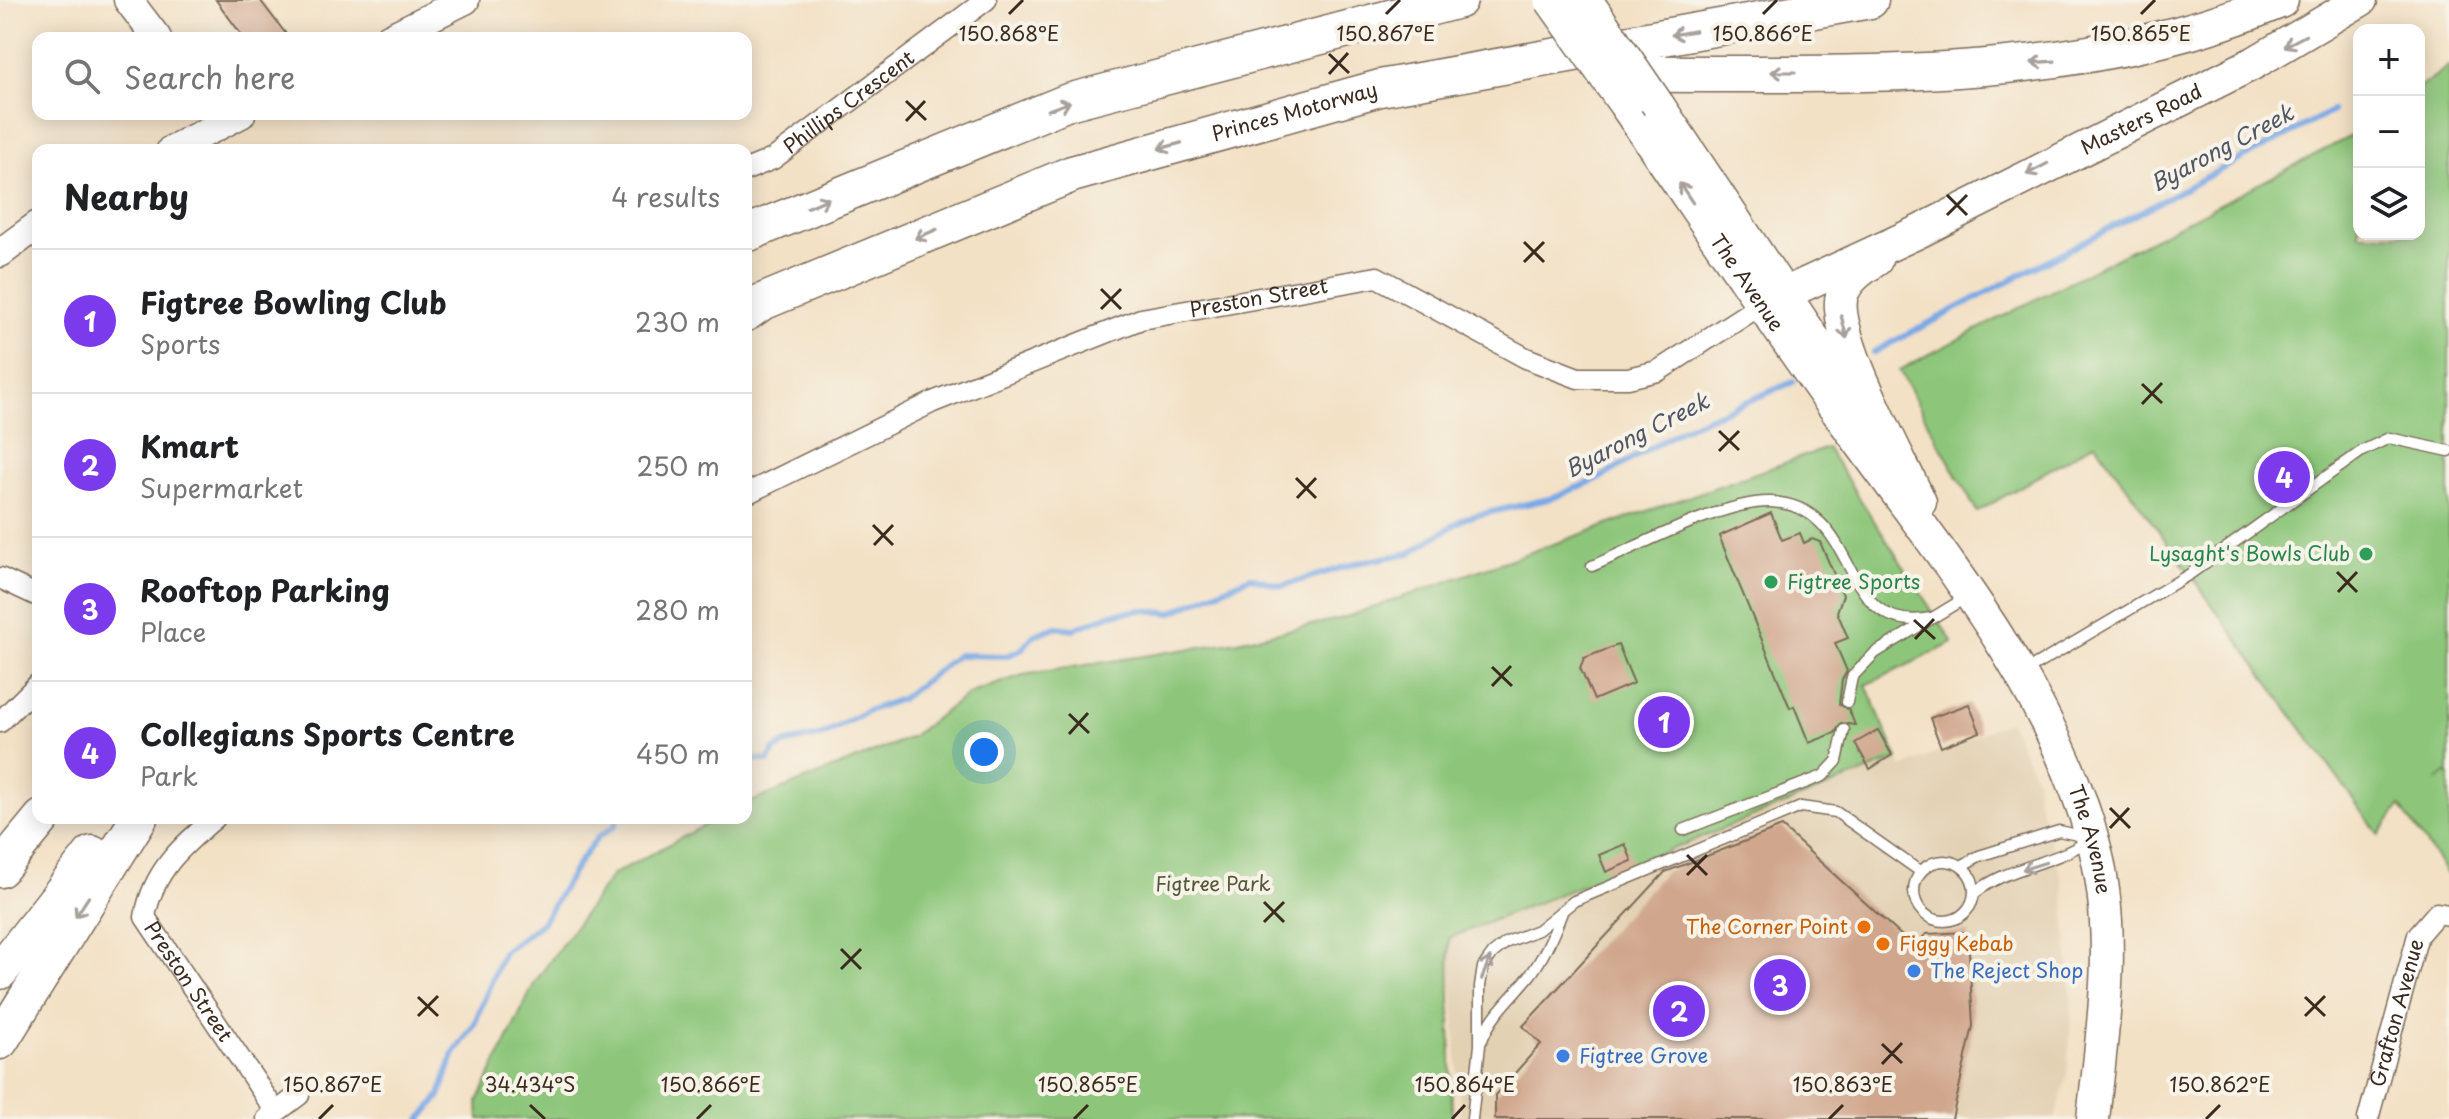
<!DOCTYPE html>
<meta charset="utf-8">
<style>
:root{--surface:#fff;--page:#f2f2f2;--text:#202124;--muted:#757577;--line:#e0e0e0;--accent:#7c3aed}
body{margin:0;font-family:"Playpen Sans",sans-serif;background:var(--page);color:var(--text)}
.controls{position:absolute;right:24px;top:24px;display:grid;overflow:hidden;border-radius:16px;box-shadow:0 4px 20px #0003}
.controls button{width:72px;height:72px;display:grid;place-items:center;padding:0;border:0;border-bottom:2px solid var(--line);background:var(--surface);color:var(--text);font:40px sans-serif}
.you{position:absolute;left:984px;top:752px;width:28px;height:28px;margin:-20px;border:6px solid #fff;border-radius:50%;background:#1a73e8;box-shadow:0 0 0 12px #1a73e833}
.badge{display:grid;place-items:center;width:52px;height:52px;border-radius:50%;background:var(--accent);color:#fff;font-size:26px;font-weight:700}
.pin{position:absolute;translate:-50% -50%;border:4px solid #fff;box-shadow:0 2px 8px #0006}
.list{margin:0;padding:0;list-style:none}
h2{display:flex;justify-content:space-between;align-items:center;height:104px;margin:0;padding:0 32px;font-size:34px}
h2 small{font-size:26px;font-weight:400;color:var(--muted)}
.list li{display:grid;grid-template-columns:52px 1fr auto;gap:24px;align-items:center;box-sizing:border-box;height:144px;padding:0 32px;border-top:2px solid var(--line)}
.list b{display:block;font-size:30px;white-space:nowrap}
.list p{margin:0;font-size:26px;white-space:nowrap;color:var(--muted)}
.list em{font-size:26px;font-style:normal;color:var(--muted)}
.icon{flex:none;width:44px;height:44px;fill:none;stroke:currentColor;stroke-width:2;stroke-linecap:round;stroke-linejoin:round}
.map{position:relative;flex:none;width:2449px;height:1119px;overflow:hidden}
.search{position:absolute;background:var(--surface);box-shadow:0 4px 20px #0003;left:32px;top:32px;width:720px;height:88px;display:flex;align-items:center;gap:20px;box-sizing:border-box;padding:0 28px;border-radius:16px;color:var(--muted);font-size:30px}
.panel{position:absolute;background:var(--surface);box-shadow:0 4px 20px #0003;left:32px;top:144px;width:720px;height:680px;border-radius:16px}
.map>svg:first-child{display:block}
.built{fill:#e3d1b4}
.green{fill:#8dc67a;stroke:#64784c;stroke-width:2}
.lines{fill:none;stroke-linecap:round;stroke-linejoin:round}
.stream{stroke:#7ba9e5;stroke-width:6}
.building{fill:#d0a68c}
.lane-casing{stroke:#7b6a59;stroke-width:13}
.street-casing{stroke:#7b6a59;stroke-width:23}
.secondary-casing{stroke:#7b6a59;stroke-width:31}
.primary-casing{stroke:#7b6a59;stroke-width:35}
.highway-casing{stroke:#7b6a59;stroke-width:39}
.lane{stroke:#fff;stroke-width:10}
.street{stroke:#fff;stroke-width:20}
.secondary{stroke:#fff;stroke-width:28}
.primary{stroke:#fff;stroke-width:32}
.highway{stroke:#fff;stroke-width:36}
.primary-bridge-casing{stroke:#7b6a59;stroke-width:35;stroke-linecap:butt}
.primary-bridge{stroke:#fff;stroke-width:32}
.oneway{stroke:#a79f9a}
.ticks{fill:none;stroke:#3b2a1e;stroke-width:3}
.leisure-dot{fill:#2e9e5b;stroke:#f7f3e8;stroke-width:3}
.food-dot{fill:#e8710a;stroke:#f7f3e8;stroke-width:3}
.shop-dot{fill:#3f7fe0;stroke:#f7f3e8;stroke-width:3}
.labels{text-anchor:middle;stroke-width:8;stroke-linejoin:round;paint-order:stroke}
.street-label{font-size:20px;fill:#3b2a1e;stroke:#f7f3e8}
.leisure-label{font-size:20px;fill:#27864d;stroke:#f7f3e8;text-anchor:end}
.park-label{font-size:20px;fill:#54593a;stroke:#f7f3e8}
.food-label{font-size:20px;fill:#c56008;stroke:#f7f3e8;text-anchor:end}
.shop-label{font-size:20px;fill:#366cbe;stroke:#f7f3e8;text-anchor:start}
.water-label{font-size:22px;font-style:italic;fill:#515664;stroke:#f7f3e8}
.ticks-label{font-size:20px;text-anchor:middle;fill:#3b2a1e;stroke:#f7f3e8;stroke-width:8;stroke-linejoin:round;paint-order:stroke}
</style>
<div class="map">
<svg width="2449" height="1119" viewBox="0 0 2449 1119">
<rect width="100%" height="100%" fill="#f7f3e8"/>
<filter id="ink" filterUnits="userSpaceOnUse"><feTurbulence type="fractalNoise" baseFrequency=".0125" numOctaves="2"/><feDisplacementMap in="SourceGraphic" scale="16" xChannelSelector="R" yChannelSelector="G"/><feConvolveMatrix kernelMatrix="1 2 1 2 8 2 1 2 1" color-interpolation-filters="sRGB"/></filter>
<filter id="wash" filterUnits="userSpaceOnUse"><feTurbulence type="fractalNoise" baseFrequency=".006" numOctaves="4" result="noise"/><feDisplacementMap in="SourceGraphic" scale="32" xChannelSelector="R" yChannelSelector="G"/><feGaussianBlur stdDeviation="1.8" result="paint"/><feColorMatrix in="noise" values="0 0 0 0 0 0 0 0 0 0 0 0 0 0 0 0 0 1.4 0 .05"/><feComposite in="paint" operator="in"/></filter>
<g filter="url(#wash)">
<rect width="100%" height="100%" fill="#f3e1c6"/>
<path class="built" d="M 2009,721 L 2036,778 L 2037,797 L 2063,883 L 2072,1007 L 2067,1075 L 2055,1119 L 1461,1119 L 1449,938 L 1898,759 L 1902,768 Z"/>
<path class="green" d="M 2449,66 L 2449,771 L 2436,781 L 2449,773 L 2449,877 L 2400,806 L 2379,835 L 2095,443 L 1977,512 L 1899,370 L 2359,132 L 2359,234 L 2419,234 L 2419,88 Z
M 1827,448 L 1953,643 L 1866,685 L 1898,759 L 1449,938 L 1452,1119 L 479,1119 L 478,1101 L 535,982 L 612,875 L 718,818 L 746,818 L 746,804 L 911,737 L 968,694 L 1023,675 L 1238,641 L 1343,618 Z"/>
<g class="lines">
<path class="stream" d="M 1874,352 L 2332,111
M 746,758 L 769,761 L 774,750 L 787,743 L 823,735 L 867,711 L 901,699 L 958,655 L 1006,656 L 1021,650 L 1034,635 L 1056,627 L 1074,629 L 1112,614 L 1143,610 L 1171,613 L 1250,577 L 1282,586 L 1357,563 L 1410,553 L 1465,518 L 1553,498 L 1600,478 L 1684,428 L 1793,382
M 421,1119 L 440,1096 L 453,1055 L 474,1025 L 503,952 L 542,923 L 579,862 L 598,837 L 615,826 L 617,818"/>
</g>
<g id="blocks">
<path class="building" d="M 216,0 L 260,0 L 289,38 L 244,38 Z
M 1771,513 L 1782,540 L 1800,533 L 1804,543 L 1812,539 L 1820,542 L 1843,595 L 1837,612 L 1848,638 L 1835,643 L 1847,671 L 1842,680 L 1839,704 L 1849,710 L 1855,725 L 1841,723 L 1835,733 L 1809,743 L 1794,706 L 1790,708 L 1719,536 Z
M 1618,645 L 1634,683 L 1594,700 L 1580,668 L 1584,658 Z
M 1969,704 L 1980,732 L 1941,747 L 1930,718 Z
M 1878,730 L 1892,755 L 1870,769 L 1855,743 Z
M 1782,827 L 1914,947 L 1926,934 L 1968,932 L 1973,1026 L 1952,1119 L 1495,1119 L 1495,1095 L 1541,1044 L 1523,1026 L 1665,872 Z
M 1625,844 L 1632,861 L 1606,872 L 1599,855 Z"/>
</g>
</g>
<g filter="url(#ink)">
<use href="#blocks" fill-opacity="0" stroke="#7b6a59" stroke-width="2"/>
<g class="lines">
<defs>
<path id="lane" d="M 1592,566 C 1637,547 1725,500 1771,502 C 1865,506 1835,637 1931,618
M 2024,672 L 2190,574 L 2362,451 L 2389,438 L 2449,451
M 1847,702 L 1852,677 L 1875,653 L 1965,598
M 1683,830 L 1823,776 L 1837,761 L 1844,730
M1914 891a30 30 0 1 1 60 0a30 30 0 1 1-60 0Z
M 1961,866 L 1979,856 L 2059,831 L 2087,837
M 1975,893 C 2008,866 2052,865 2087,841
M 1482,1040 C 1492,1013 1514,996 1531,974 C 1545,955 1554,934 1562,912
M 1472,1119 L 1480,1045 L 1480,986 L 1483,967 L 1493,953 L 1507,942 L 1538,930 L 1574,901 L 1801,807 L 1836,812 L 1921,872"/>
<g id="street">
<path id="s1" d="M 746,170 L 773,159 L 986,0"/>
<path id="s2" d="M 746,494 L 933,402 L 1141,319 L 1377,277 L 1526,358 L 1578,378 L 1628,378 L 1658,371 L 1762,304"/>
<path d="M 0,578 L 38,596"/>
<path d="M 0,722 L 38,684"/>
<path id="s3" d="M 215,818 C 181,847 153,871 145,917 L 276,1112"/>
<path d="M 267,1119 L 299,1095"/>
<path id="s4" d="M 2368,1119 L 2418,935 L 2437,913 L 2449,915"/>
</g>
<path id="secondary" d="M 128,0 L 157,38
M 389,38 L 465,0
M 171,150 L 241,114
M 0,253 L 38,225"/>
<g id="primary">
<path d="M 1658,105 L 1862,411"/>
<path id="s5" d="M 1626,106 C 1697,209 1766,313 1839,414 C 1934,546 2046,677 2092,837 C 2119,929 2103,1026 2093,1119"/>
<path d="M 1876,260 C 1862,269 1847,279 1842,295 C 1830,332 1902,462 1920,502"/>
<path id="s6" d="M 1762,304 L 1918,232 L 2254,63 L 2361,0"/>
</g>
<g id="highway">
<path d="M 1608,74 C 1832,72 2069,89 2280,0"/>
<path d="M 746,234 L 1068,102 L 1459,0"/>
<path id="s7" d="M 746,313 L 762,302 L 1072,174 L 1380,88 L 1870,0"/>
<path d="M 0,869 L 42,818"/>
<path d="M 0,971 L 92,854"/>
<path d="M 0,1041 L 139,818"/>
</g>
</defs>
<use href="#lane" class="lane-casing"/>
<use href="#street" class="street-casing"/>
<use href="#secondary" class="secondary-casing"/>
<use href="#primary" class="primary-casing"/>
<use href="#highway" class="highway-casing"/>
<use href="#lane" class="lane"/>
<use href="#street" class="street"/>
<use href="#secondary" class="secondary"/>
<use href="#primary" class="primary"/>
<use href="#highway" class="highway"/>
<defs>
<path id="primary-bridge" d="M 1551,0 L 1626,106
M 1586,0 L 1658,105"/>
</defs>
<use href="#primary-bridge" class="primary-bridge-casing"/>
<use href="#primary-bridge" class="primary-bridge"/>
</g>
<defs><path id="oneway-shaft" d="M-6 0H5M1.5-3L5.5 0L1.5 3" fill="none" stroke-width="1.6" stroke-linecap="round" stroke-linejoin="round" transform="scale(2)"/></defs>
<g class="oneway">
<use href="#oneway-shaft" transform="translate(1683 33) rotate(170)"/>
<use href="#oneway-shaft" transform="translate(2295 41) rotate(152)"/>
<use href="#oneway-shaft" transform="translate(2043 62) rotate(176)"/>
<use href="#oneway-shaft" transform="translate(1783 72) rotate(180)"/>
<use href="#oneway-shaft" transform="translate(1059 106) rotate(-21)"/>
<use href="#oneway-shaft" transform="translate(1170 146) rotate(165)"/>
<use href="#oneway-shaft" transform="translate(2037 169) rotate(152)"/>
<use href="#oneway-shaft" transform="translate(1686 193) rotate(-124)"/>
<use href="#oneway-shaft" transform="translate(818 203) rotate(-23)"/>
<use href="#oneway-shaft" transform="translate(926 234) rotate(157)"/>
<use href="#oneway-shaft" transform="translate(1844 327) rotate(76)"/>
<use href="#oneway-shaft" transform="translate(2034 866) rotate(163)"/>
<use href="#oneway-shaft" transform="translate(82 907) rotate(123)"/>
<use href="#oneway-shaft" transform="translate(1486 968) rotate(-69)"/>
</g>
</g>
<path class="ticks" d="M 1009,14 L 1023,0M 1386,14 L 1400,0M 1763,14 L 1777,0M 2141,14 L 2155,0M 1329,54 L 1349,73M 1329,74 L 1348,53M 906,101 L 926,120M 906,121 L 925,101M 1947,195 L 1967,215M 1947,215 L 1967,195M 1524,242 L 1544,262M 1524,262 L 1544,242M 1101,289 L 1121,309M 1101,309 L 1121,289M 2142,384 L 2162,403M 2142,404 L 2162,383M 1719,431 L 1739,450M 1719,451 L 1739,431M 1296,478 L 1316,498M 1297,498 L 1316,478M 873,525 L 893,545M 874,545 L 893,525M 2337,572 L 2357,592M 2338,592 L 2357,572M 1914,620 L 1935,639M 1915,639 L 1934,619M 1492,667 L 1512,686M 1492,686 L 1511,666M 1069,714 L 1089,733M 1069,734 L 1088,713M 2110,808 L 2130,828M 2110,828 L 2129,808M 1687,855 L 1707,875M 1687,875 L 1707,855M 1264,902 L 1284,922M 1264,922 L 1284,902M 841,949 L 861,969M 841,969 L 861,949M 418,997 L 438,1016M 2305,997 L 2325,1016M 418,1016 L 438,996M 2305,1016 L 2325,996M 1882,1044 L 1902,1063M 1882,1064 L 1902,1043M 530,1105 L 545,1119M 319,1119 L 333,1105M 697,1119 L 711,1105M 1074,1119 L 1088,1105M 1452,1119 L 1465,1105M 1829,1119 L 1843,1105M 2206,1119 L 2220,1105"/>
<g class="leisure-dot">
<circle cx="2366" cy="554" r="8"/>
<circle cx="1771" cy="582" r="8"/>
</g>
<g class="food-dot">
<circle cx="1864" cy="927" r="8"/>
<circle cx="1883" cy="944" r="8"/>
</g>
<g class="shop-dot">
<circle cx="1914" cy="971" r="8"/>
<circle cx="1563" cy="1056" r="8"/>
</g>
<g class="labels">
<g class="street-label">
<text dy="7" stroke="none"><textPath href="#s1" startOffset="124">Phillips Crescent</textPath></text>
<text dy="7" stroke="none"><textPath href="#s7" startOffset="586">Princes Motorway</textPath></text>
<text dy="7" stroke="none"><textPath href="#s6" startOffset="422">Masters Road</textPath></text>
<text dy="7" stroke="none"><textPath href="#s5" startOffset="214">The Avenue</textPath></text>
<text dy="7" stroke="none"><textPath href="#s2" startOffset="552">Preston Street</textPath></text>
<text dy="7" stroke="none"><textPath href="#s5" startOffset="872">The Avenue</textPath></text>
<text dy="7" stroke="none"><textPath href="#s3" startOffset="202">Preston Street</textPath></text>
<text dy="7" stroke="none"><textPath href="#s4" startOffset="110">Grafton Avenue</textPath></text>
</g>
<g class="leisure-label">
<text x="2350" y="561">Lysaght's Bowls Club</text>
<text x="1787" y="589" text-anchor="start">Figtree Sports</text>
</g>
<g class="park-label">
<text x="1213" y="891">Figtree Park</text>
</g>
<g class="food-label">
<text x="1848" y="934">The Corner Point</text>
<text x="1899" y="951" text-anchor="start">Figgy Kebab</text>
</g>
<g class="shop-label">
<text x="1930" y="978">The Reject Shop</text>
<text x="1579" y="1063">Figtree Grove</text>
</g>
<g class="water-label">
<text transform="translate(2222 148) rotate(-28)" y="8">Byarong Creek</text>
<text transform="translate(1637 435) rotate(-27)" y="8">Byarong Creek</text>
</g>
</g>
<g class="ticks-label">
<text x="1009" y="41">150.868°E</text>
<text x="1386" y="41">150.867°E</text>
<text x="2141" y="41">150.865°E</text>
<text x="1763" y="41">150.866°E</text>
<text x="333" y="1092">150.867°E</text>
<text x="711" y="1092">150.866°E</text>
<text x="1088" y="1092">150.865°E</text>
<text x="1465" y="1092">150.864°E</text>
<text x="1843" y="1092">150.863°E</text>
<text x="2220" y="1092">150.862°E</text>
<text x="530" y="1092">34.434°S</text>
</g>
</svg>
<div class="controls">
<button>+</button>
<button>−</button>
<button><svg class="icon" aria-label="layers" viewBox="0 0 24 24"><path d="M12 4l9 5-9 5-9-5zM3 14l9 5 9-5"/></svg></button>
</div>
<div class="you"></div>
<div class="pin badge" style="left:1664px;top:722px">1</div>
<div class="pin badge" style="left:1679px;top:1011px">2</div>
<div class="pin badge" style="left:1780px;top:985px">3</div>
<div class="pin badge" style="left:2284px;top:477px">4</div>
<div class="search"><svg class="icon" aria-label="search" viewBox="0 0 24 24"><circle cx="10" cy="10" r="6"/><path d="M15 15l6 6"/></svg>Search here</div>
<section class="panel">
<h2>Nearby<small>4 results</small></h2>
<ul class="list">
<li><span class="badge">1</span><div><b>Figtree Bowling Club</b><p>Sports</p></div><em>230 m</em></li>
<li><span class="badge">2</span><div><b>Kmart</b><p>Supermarket</p></div><em>250 m</em></li>
<li><span class="badge">3</span><div><b>Rooftop Parking</b><p>Place</p></div><em>280 m</em></li>
<li><span class="badge">4</span><div><b>Collegians Sports Centre</b><p>Park</p></div><em>450 m</em></li>
</ul>
</section>
</div>
